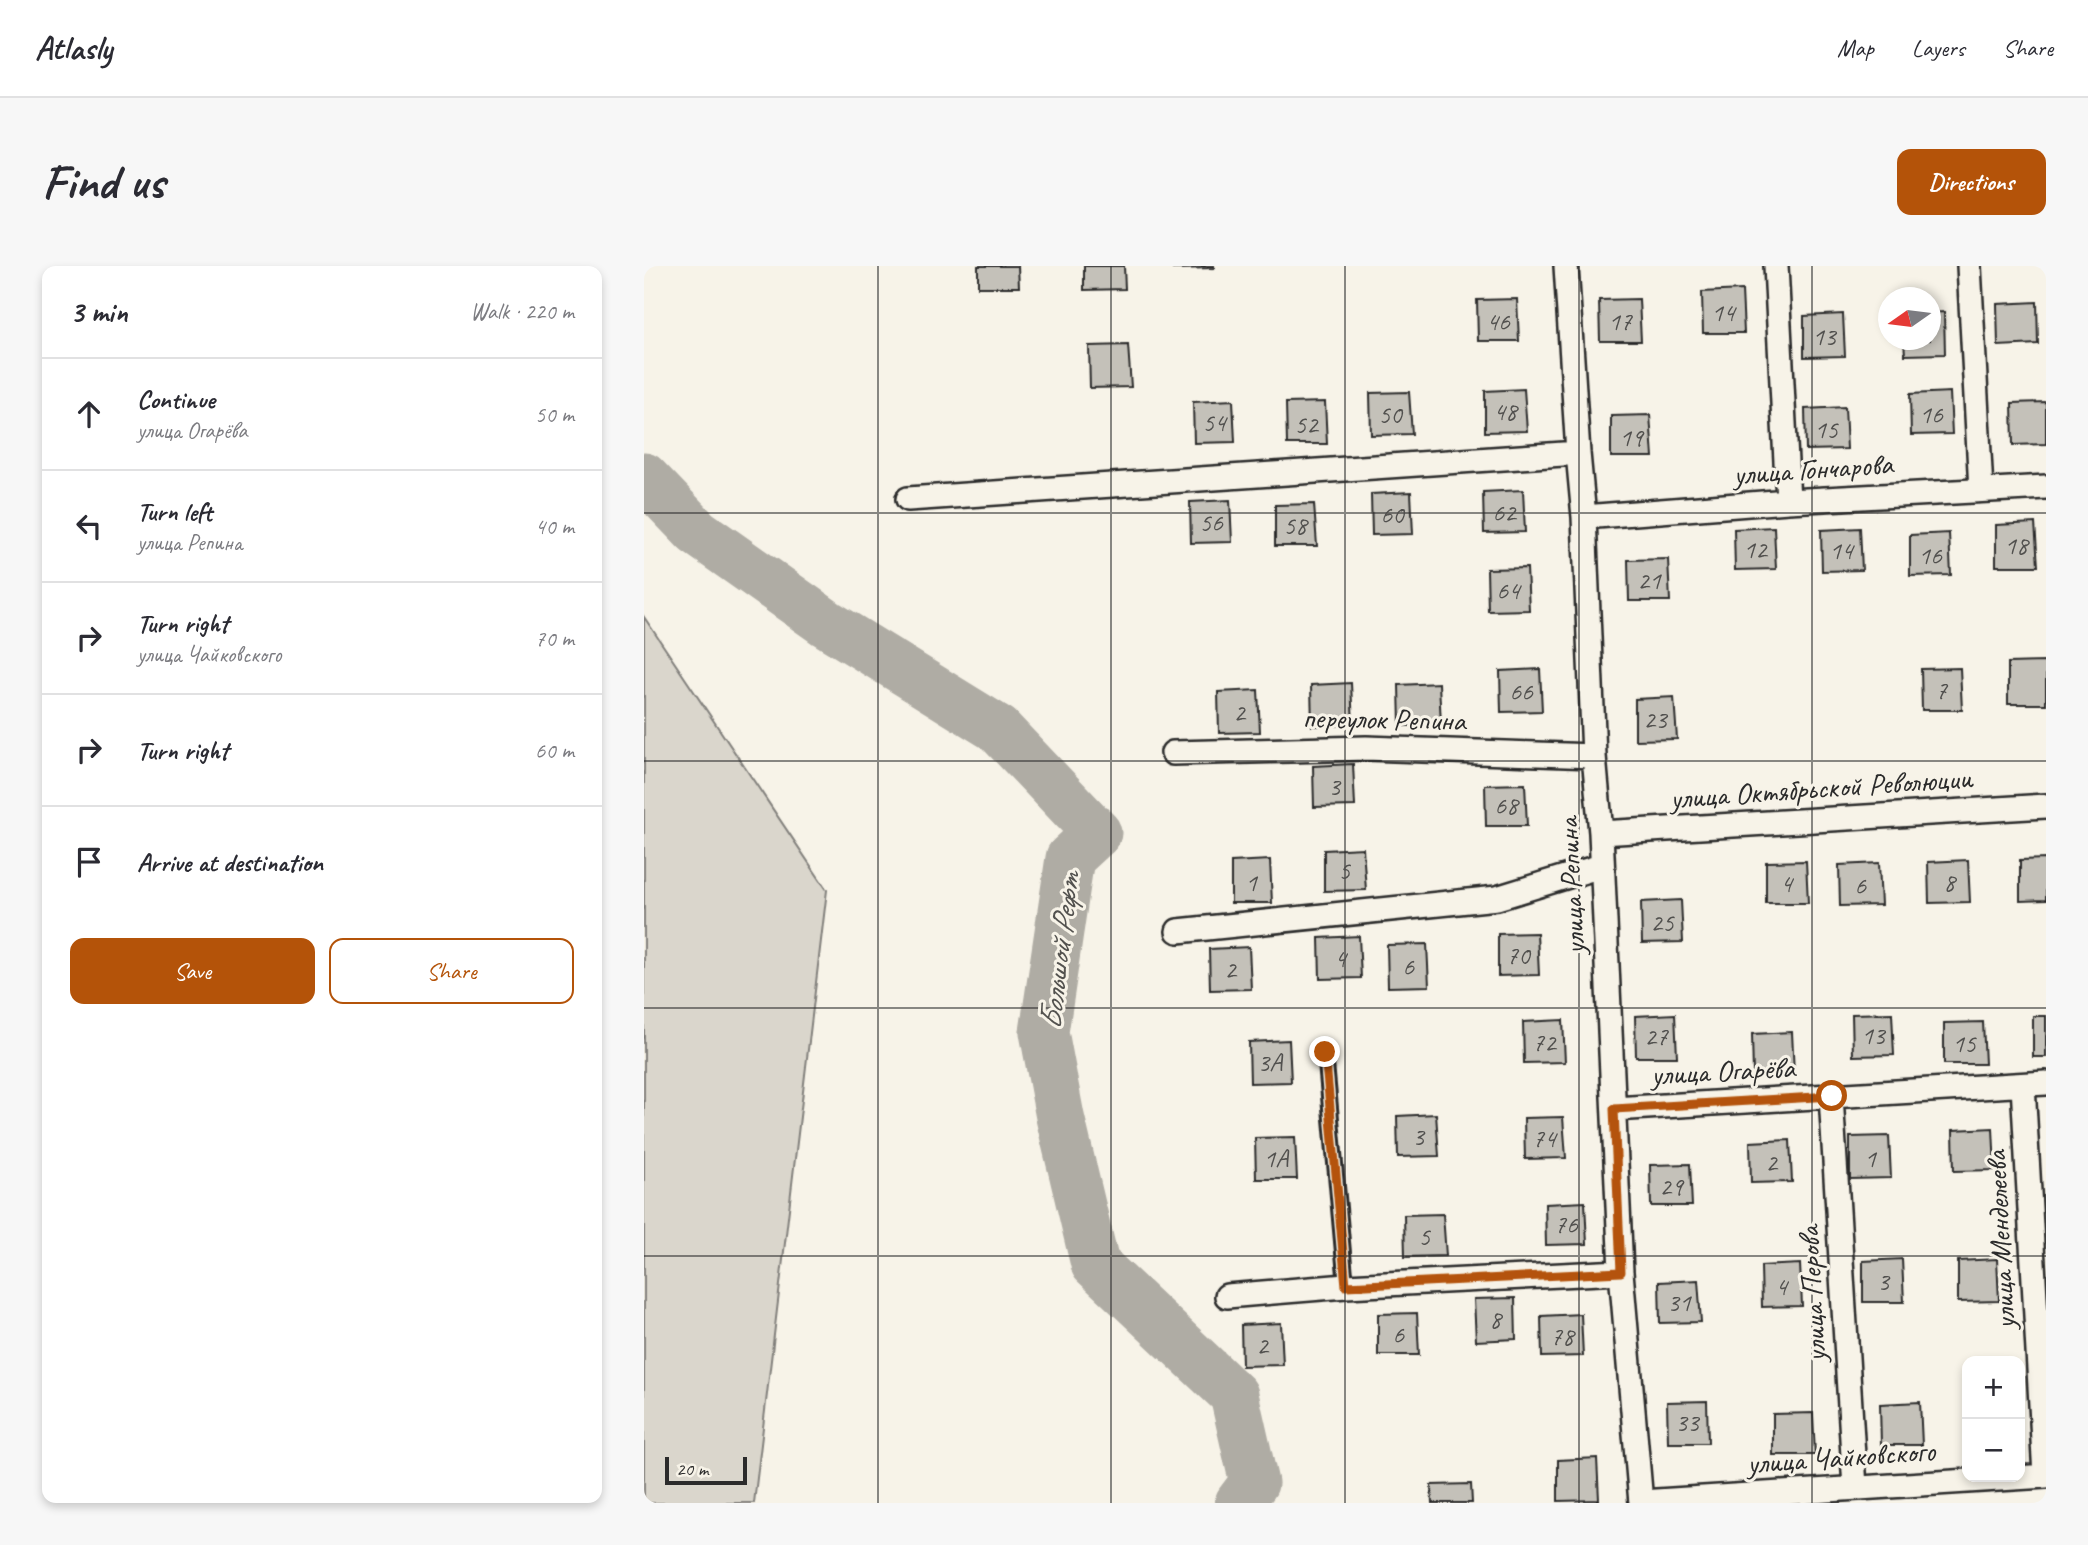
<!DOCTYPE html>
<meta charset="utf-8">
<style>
:root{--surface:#fff;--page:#f7f7f7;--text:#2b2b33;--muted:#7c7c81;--line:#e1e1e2;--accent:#b45309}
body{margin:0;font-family:Caveat,sans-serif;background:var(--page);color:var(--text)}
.controls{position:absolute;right:21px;bottom:21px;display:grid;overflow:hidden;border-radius:14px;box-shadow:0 4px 10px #0003}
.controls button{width:63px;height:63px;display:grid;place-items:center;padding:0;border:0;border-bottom:2px solid var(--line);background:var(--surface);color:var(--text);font:35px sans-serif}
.compass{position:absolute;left:1234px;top:21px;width:63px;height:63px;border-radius:50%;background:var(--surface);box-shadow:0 4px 10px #0003;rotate:256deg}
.scale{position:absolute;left:21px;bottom:18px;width:82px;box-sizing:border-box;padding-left:7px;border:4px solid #2b2b2b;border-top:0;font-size:19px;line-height:24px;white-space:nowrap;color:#2b2b2b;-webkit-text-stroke:5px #f7f3e8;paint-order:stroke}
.stop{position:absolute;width:21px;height:21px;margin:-16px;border:5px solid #b45309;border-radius:50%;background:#fff}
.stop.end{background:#b45309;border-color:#fff;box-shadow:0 2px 7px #0008}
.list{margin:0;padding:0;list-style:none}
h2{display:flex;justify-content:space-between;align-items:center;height:91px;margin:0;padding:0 28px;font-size:30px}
h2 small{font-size:23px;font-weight:400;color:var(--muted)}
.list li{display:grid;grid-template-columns:46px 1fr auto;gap:21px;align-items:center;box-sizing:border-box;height:112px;padding:0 28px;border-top:2px solid var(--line)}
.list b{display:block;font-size:26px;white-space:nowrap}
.list p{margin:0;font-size:23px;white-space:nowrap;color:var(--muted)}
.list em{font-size:23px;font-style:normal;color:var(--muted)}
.actions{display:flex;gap:14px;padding:21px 28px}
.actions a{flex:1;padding:16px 0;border:2px solid var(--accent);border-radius:14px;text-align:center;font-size:24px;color:var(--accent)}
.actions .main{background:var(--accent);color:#fff}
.icon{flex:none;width:38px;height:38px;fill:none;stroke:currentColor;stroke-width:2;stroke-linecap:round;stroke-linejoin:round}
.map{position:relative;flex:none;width:1402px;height:1237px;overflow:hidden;border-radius:14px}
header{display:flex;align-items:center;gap:42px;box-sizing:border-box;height:98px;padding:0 35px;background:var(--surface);border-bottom:2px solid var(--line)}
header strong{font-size:33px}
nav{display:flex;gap:38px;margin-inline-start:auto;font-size:24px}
.intro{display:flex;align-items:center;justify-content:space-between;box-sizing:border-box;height:168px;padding:0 42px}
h1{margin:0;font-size:49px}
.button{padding:18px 32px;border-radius:14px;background:var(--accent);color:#fff;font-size:24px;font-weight:700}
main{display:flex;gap:42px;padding:0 42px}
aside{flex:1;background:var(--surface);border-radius:14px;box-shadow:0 4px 10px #0003}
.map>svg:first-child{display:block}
.green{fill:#dad6cc;stroke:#82807c;stroke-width:2}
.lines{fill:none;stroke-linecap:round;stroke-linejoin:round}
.river{stroke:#afaca4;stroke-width:49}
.building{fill:#c4c1b9;stroke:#2b2b2b;stroke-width:2}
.service-casing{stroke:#2b2b2b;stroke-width:18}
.minor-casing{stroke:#2b2b2b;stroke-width:28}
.service{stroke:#f7f3e8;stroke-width:12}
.minor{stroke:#f7f3e8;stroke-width:23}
.route{stroke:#b45309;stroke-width:9}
.grid{fill:none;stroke:#2b2b2b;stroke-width:2;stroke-opacity:0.55}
.labels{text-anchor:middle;stroke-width:6;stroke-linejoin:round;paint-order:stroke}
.number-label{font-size:26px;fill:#51504e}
.street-label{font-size:30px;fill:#2b2b2b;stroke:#f7f3e8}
.water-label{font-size:32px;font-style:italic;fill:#53524f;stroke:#f7f3e8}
</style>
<header>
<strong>Atlasly</strong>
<nav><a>Map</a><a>Layers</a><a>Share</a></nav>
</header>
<div class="intro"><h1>Find us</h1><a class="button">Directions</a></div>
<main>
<aside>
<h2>3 min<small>Walk · 220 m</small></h2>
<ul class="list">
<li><svg class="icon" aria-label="ahead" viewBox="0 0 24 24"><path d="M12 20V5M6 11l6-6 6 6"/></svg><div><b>Continue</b><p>улица Огарёва</p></div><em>50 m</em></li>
<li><svg class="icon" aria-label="left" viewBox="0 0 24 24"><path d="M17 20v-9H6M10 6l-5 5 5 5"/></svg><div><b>Turn left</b><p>улица Репина</p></div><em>40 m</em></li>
<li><svg class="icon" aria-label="right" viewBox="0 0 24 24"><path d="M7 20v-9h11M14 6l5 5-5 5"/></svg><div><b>Turn right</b><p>улица Чайковского</p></div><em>70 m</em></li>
<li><svg class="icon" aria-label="right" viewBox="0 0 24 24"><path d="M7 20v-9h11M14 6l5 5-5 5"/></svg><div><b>Turn right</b></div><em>60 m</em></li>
<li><svg class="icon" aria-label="arrive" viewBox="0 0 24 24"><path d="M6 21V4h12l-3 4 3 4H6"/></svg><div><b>Arrive at destination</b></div></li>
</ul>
<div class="actions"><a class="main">Save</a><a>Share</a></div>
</aside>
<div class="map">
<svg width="1402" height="1237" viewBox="0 0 1402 1237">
<rect width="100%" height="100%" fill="#f7f3e8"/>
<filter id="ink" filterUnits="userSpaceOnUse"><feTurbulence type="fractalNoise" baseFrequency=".0143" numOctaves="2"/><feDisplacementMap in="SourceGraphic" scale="14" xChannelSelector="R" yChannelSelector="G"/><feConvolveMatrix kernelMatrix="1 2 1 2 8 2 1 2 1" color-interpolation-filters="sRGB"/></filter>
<g filter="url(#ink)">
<path class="green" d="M 0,351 L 183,624 L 110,1237 L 0,1237 Z"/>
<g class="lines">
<path class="river" d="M 0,211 L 53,266 L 182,357 L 354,463 L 453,567 L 426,592 L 400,766 L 416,851 L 451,998 L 590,1129 L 610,1217 L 595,1237"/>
</g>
<path class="building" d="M 334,0 L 374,0 L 375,21 L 334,21 Z
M 440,0 L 480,0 L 481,23 L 440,24 Z
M 528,0 L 570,0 L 570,2 L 529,3 Z
M 1098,24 L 1100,67 L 1059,67 L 1058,26 Z
M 873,33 L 875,75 L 834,75 L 833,34 Z
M 995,33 L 997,75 L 956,75 L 955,34 Z
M 1393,36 L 1394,78 L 1354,80 L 1353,38 Z
M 1300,46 L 1301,88 L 1261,89 L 1260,74 L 1286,74 L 1286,47 Z
M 1199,48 L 1201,90 L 1160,91 L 1160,50 Z
M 484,79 L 487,121 L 446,122 L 445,80 Z
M 880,123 L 883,165 L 841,166 L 841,125 Z
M 765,126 L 768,168 L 727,169 L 726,127 Z
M 1306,126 L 1308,168 L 1267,169 L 1266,128 Z
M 589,134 L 591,176 L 550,177 L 549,136 Z
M 681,136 L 683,178 L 643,178 L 642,137 Z
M 1402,136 L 1402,178 L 1369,179 L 1368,137 Z
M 1201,141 L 1203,183 L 1162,184 L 1161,143 Z
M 1006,149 L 1009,191 L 967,191 L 967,150 Z
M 879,224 L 881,266 L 840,267 L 839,226 Z
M 767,226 L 769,268 L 728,269 L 727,228 Z
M 586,234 L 588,276 L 547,277 L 546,236 Z
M 670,238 L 673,280 L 631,280 L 631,239 Z
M 1391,257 L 1394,300 L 1352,300 L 1352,259 Z
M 1130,261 L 1132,303 L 1091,304 L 1090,263 Z
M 1216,262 L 1218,304 L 1178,305 L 1177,264 Z
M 1305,267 L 1307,309 L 1266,310 L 1266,269 Z
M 1024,293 L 1026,335 L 985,335 L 984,294 Z
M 883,302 L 885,344 L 844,345 L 843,303 Z
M 1402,396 L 1402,438 L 1364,438 L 1364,397 Z
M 1316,402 L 1318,444 L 1278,444 L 1277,403 Z
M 896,403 L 898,445 L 857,446 L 856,405 Z
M 707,417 L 709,459 L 668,460 L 667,419 Z
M 795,417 L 797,459 L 756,460 L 755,419 Z
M 614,424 L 616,466 L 575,467 L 574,426 Z
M 1030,431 L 1033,473 L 991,474 L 991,433 Z
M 709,498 L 711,540 L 670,541 L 669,500 Z
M 881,518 L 883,560 L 842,560 L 841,519 Z
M 719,582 L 722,624 L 680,625 L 680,584 Z
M 1402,593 L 1402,634 L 1376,635 L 1376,594 Z
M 626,594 L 628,637 L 587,637 L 587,596 Z
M 1324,594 L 1326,636 L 1285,637 L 1284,596 Z
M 1162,595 L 1164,637 L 1122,637 L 1122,596 Z
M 1235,597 L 1237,639 L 1196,640 L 1195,599 Z
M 1037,634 L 1039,676 L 998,677 L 997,636 Z
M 893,667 L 895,709 L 854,710 L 854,668 Z
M 715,670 L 717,712 L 676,713 L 675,672 Z
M 783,678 L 785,720 L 744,721 L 743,679 Z
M 605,681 L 607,723 L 566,724 L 565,683 Z
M 1248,747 L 1250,789 L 1209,790 L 1208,748 Z
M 1031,748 L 1033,791 L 992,791 L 991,750 Z
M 1389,750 L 1402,750 L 1402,791 L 1389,791 Z
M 919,754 L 921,796 L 880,797 L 879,756 Z
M 1339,756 L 1341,798 L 1300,798 L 1300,757 Z
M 1148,766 L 1150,808 L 1109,809 L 1108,768 Z
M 645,774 L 647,816 L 606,817 L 605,776 Z
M 792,848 L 795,890 L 754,891 L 753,850 Z
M 919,851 L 922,892 L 881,893 L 880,852 Z
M 1349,862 L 1351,904 L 1310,905 L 1309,864 Z
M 1245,870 L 1247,912 L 1206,913 L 1206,871 Z
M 651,871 L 653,913 L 612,913 L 611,872 Z
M 1146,874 L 1148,916 L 1107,917 L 1106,876 Z
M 1046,898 L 1048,940 L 1007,940 L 1006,899 Z
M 941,936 L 943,978 L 902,979 L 901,938 Z
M 799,948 L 802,990 L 761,991 L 760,949 Z
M 1258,993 L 1260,1036 L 1219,1036 L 1219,995 Z
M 1353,993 L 1355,1035 L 1314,1036 L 1314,995 Z
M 1156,998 L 1158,1040 L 1118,1041 L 1117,1000 Z
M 1054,1014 L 1057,1056 L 1016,1057 L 1015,1016 Z
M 871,1032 L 872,1073 L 832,1075 L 830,1033 Z
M 773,1047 L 775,1089 L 734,1089 L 734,1048 Z
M 937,1048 L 939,1090 L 898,1091 L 897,1050 Z
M 637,1057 L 639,1099 L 598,1100 L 597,1059 Z
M 1063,1135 L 1064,1177 L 1024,1177 L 1023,1136 Z
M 1276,1136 L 1278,1179 L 1237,1179 L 1236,1138 Z
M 1169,1147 L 1171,1189 L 1129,1189 L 1129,1148 Z
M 953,1192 L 955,1234 L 914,1235 L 914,1194 Z
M 827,1218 L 828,1237 L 788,1237 L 787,1219 Z"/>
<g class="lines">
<defs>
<path id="service" d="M 681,786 L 702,1020"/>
<path id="minor" d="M 922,0 L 934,187 L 940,251 L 950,490 L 957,567 L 977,1006 L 997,1237
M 1132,0 L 1144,235
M 1325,0 L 1337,224
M 264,233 L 934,187
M 940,251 L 1144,235 L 1402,221
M 529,487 L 722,482 L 950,490
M 957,567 L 1402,540
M 534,665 L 853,632 L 957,600
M 1379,819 L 1401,1210
M 1187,830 L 1211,1222
M 970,843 L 1402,817
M 583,1030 L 702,1020 L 977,1006
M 997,1236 L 1402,1210"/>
</defs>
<use href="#service" class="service-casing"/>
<use href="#minor" class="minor-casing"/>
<use href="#service" class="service"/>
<use href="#minor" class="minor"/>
</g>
</g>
<g class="lines" filter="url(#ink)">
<path class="route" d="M 681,786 L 702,1020 L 977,1006 L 970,843 L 1188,830"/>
</g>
<path class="grid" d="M 234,0 L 234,1237M 467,0 L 467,1237M 701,0 L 701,1237M 935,0 L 935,1237M 1168,0 L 1168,1237M 0,247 L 1402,247M 0,495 L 1402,495M 0,742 L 1402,742M 0,990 L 1402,990"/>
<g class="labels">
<g class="number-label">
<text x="1079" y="55">14</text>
<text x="854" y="64">46</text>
<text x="976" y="64">17</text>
<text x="1180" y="79">13</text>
<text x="861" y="154">48</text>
<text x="746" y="157">50</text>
<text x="1287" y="157">16</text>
<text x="570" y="165">54</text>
<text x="662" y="167">52</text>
<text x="1182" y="172">15</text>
<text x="987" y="180">19</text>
<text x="860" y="255">62</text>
<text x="748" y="257">60</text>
<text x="567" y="265">56</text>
<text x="651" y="268">58</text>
<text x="1372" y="288">18</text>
<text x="1111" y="292">12</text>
<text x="1197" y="293">14</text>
<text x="1286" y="298">16</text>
<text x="1005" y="323">21</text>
<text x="864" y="333">64</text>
<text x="1297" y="433">7</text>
<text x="877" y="434">66</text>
<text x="595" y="455">2</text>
<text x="1011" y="462">23</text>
<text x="690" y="529">3</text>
<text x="862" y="548">68</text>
<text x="700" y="613">5</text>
<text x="607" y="625">1</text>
<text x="1305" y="625">8</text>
<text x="1142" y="626">4</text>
<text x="1216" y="628">6</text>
<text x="1018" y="665">25</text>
<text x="874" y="698">70</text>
<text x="696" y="701">4</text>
<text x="764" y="709">6</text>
<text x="586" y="712">2</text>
<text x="1229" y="778">13</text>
<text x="1012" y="779">27</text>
<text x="900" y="785">72</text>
<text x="1320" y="786">15</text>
<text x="626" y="805">3А</text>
<text x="774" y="879">3</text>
<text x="900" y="881">74</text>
<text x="632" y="901">1А</text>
<text x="1226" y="901">1</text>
<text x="1127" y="905">2</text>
<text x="1027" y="929">29</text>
<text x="922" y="967">76</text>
<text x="780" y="979">5</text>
<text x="1239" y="1024">3</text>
<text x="1137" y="1029">4</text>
<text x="1035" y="1045">31</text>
<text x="851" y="1062">8</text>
<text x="754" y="1077">6</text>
<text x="918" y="1079">78</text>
<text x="618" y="1088">2</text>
<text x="1043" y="1165">33</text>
</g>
<g class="street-label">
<text transform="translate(1169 203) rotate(-4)" y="10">улица Гончарова</text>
<text transform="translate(740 453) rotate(1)" y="10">переулок Репина</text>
<text transform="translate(1177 522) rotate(-4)" y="10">улица Октябрьской Революции</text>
<text transform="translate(927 620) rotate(-93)" y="10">улица Репина</text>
<text transform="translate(1079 805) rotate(-3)" y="10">улица Огарёва</text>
<text transform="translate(1356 974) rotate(-93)" y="10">улица Менделеева</text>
<text transform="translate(1168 1028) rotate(-93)" y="10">улица Перова</text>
<text transform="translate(1197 1191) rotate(-4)" y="10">улица Чайковского</text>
</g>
<g class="water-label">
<text transform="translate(415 685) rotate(-83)" y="11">Большой Рефт</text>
</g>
</g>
</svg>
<div class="controls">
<button>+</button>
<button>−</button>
</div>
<svg class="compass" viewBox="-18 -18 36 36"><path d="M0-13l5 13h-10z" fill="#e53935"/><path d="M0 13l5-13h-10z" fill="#7c7c81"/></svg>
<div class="scale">20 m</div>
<div class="stop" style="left:1188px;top:830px"></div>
<div class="stop end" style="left:681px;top:786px"></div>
</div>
</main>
